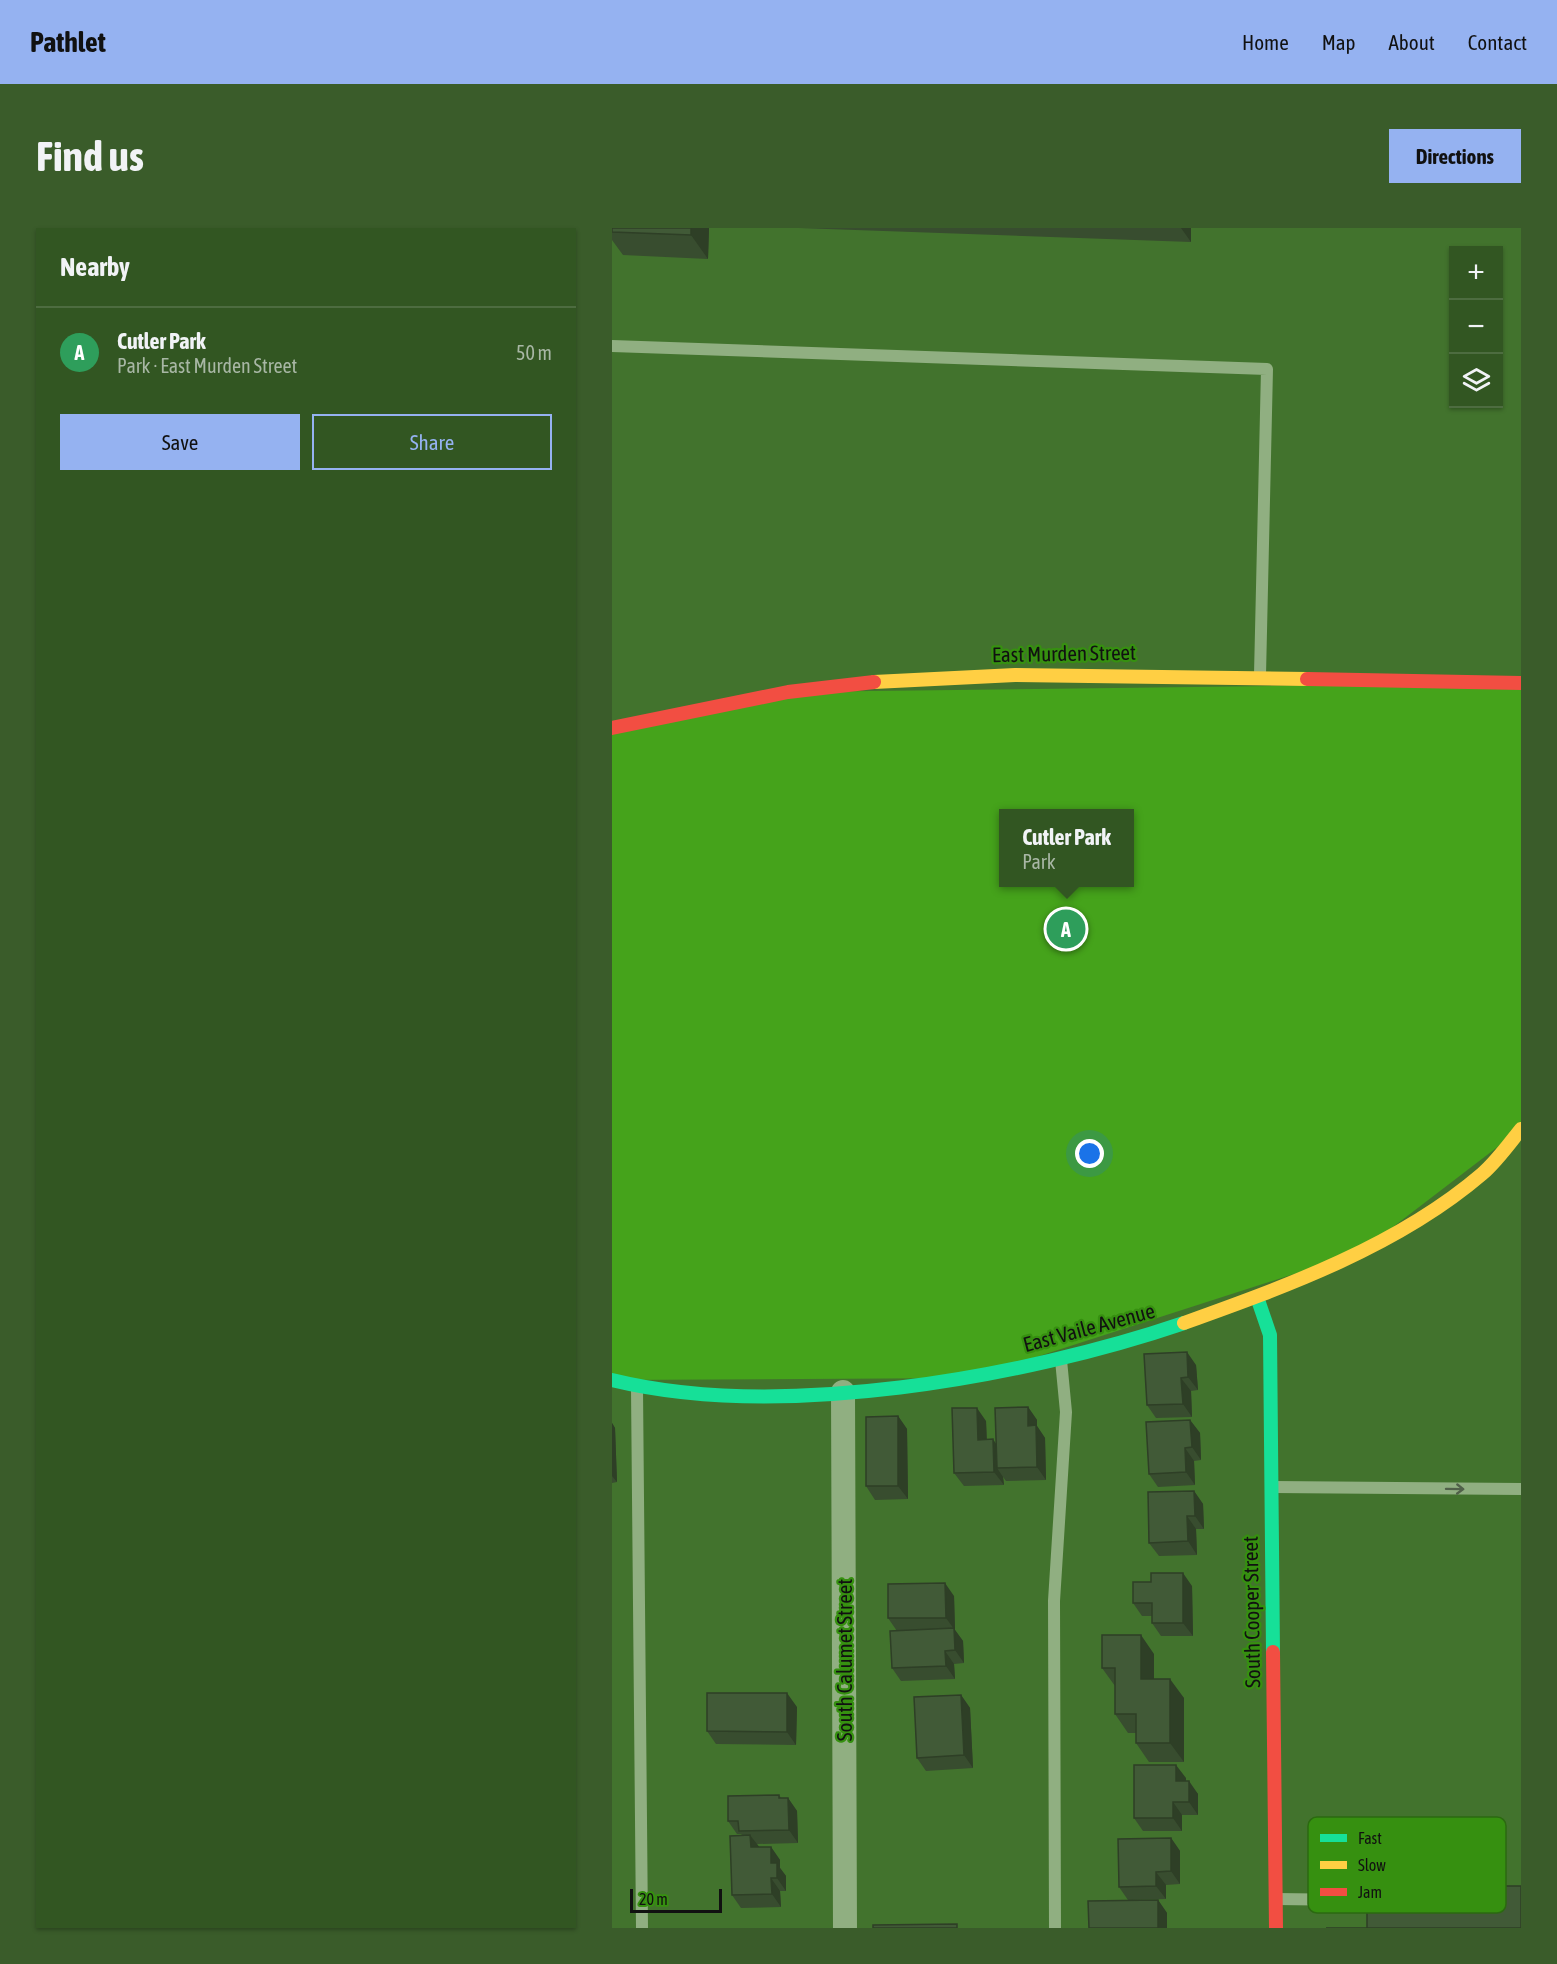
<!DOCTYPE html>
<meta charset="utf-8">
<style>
:root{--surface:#325622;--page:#3a5c2a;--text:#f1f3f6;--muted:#a8b7a5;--line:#4d6c40;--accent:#95b2f1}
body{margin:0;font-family:"Asap Condensed",sans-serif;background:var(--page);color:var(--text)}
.controls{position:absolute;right:18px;top:18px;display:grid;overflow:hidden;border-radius:0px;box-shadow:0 2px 4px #0004}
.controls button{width:54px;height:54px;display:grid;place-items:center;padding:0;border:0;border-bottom:2px solid var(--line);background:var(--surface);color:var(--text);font:30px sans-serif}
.scale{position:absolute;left:18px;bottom:15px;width:92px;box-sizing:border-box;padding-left:6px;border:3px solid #111;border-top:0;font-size:16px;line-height:21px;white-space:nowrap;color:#111;-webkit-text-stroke:4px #369010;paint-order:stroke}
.you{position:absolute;left:478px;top:926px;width:21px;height:21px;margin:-15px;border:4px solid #fff;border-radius:50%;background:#1a73e8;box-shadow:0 0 0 9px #1a73e833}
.badge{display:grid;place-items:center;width:39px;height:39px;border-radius:50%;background:var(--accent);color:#fff;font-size:20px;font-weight:700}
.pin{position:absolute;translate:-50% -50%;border:3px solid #fff;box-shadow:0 2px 6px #0006}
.popup{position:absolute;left:387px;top:581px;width:135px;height:78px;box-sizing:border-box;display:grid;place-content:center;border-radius:0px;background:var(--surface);filter:drop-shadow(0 2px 4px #0005);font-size:20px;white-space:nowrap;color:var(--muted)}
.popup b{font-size:22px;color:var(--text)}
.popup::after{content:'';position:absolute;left:50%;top:100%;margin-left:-12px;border:12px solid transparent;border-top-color:var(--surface)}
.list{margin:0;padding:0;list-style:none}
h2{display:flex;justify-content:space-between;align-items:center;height:78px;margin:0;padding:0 24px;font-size:26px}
h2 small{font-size:20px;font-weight:400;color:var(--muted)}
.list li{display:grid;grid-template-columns:39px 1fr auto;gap:18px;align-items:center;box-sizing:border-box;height:90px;padding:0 24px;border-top:2px solid var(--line)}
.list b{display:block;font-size:22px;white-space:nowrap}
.list p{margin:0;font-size:20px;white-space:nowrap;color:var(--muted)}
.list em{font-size:20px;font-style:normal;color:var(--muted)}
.actions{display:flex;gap:12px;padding:18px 24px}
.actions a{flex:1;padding:14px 0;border:2px solid var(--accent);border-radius:0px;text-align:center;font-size:21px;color:var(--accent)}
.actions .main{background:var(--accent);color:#111}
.icon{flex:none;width:33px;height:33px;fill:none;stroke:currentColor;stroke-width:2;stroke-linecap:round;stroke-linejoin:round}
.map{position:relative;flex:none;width:909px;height:1700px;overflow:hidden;border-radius:0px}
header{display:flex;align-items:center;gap:36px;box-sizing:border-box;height:84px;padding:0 30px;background:var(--accent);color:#111}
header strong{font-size:28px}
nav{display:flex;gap:33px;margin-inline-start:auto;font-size:21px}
.intro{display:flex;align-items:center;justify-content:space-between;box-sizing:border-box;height:144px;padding:0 36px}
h1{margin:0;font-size:42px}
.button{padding:15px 27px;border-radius:0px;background:var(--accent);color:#111;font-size:21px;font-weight:700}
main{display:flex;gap:36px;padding:0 36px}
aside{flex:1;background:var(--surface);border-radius:0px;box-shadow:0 2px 4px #0004}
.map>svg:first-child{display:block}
.green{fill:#45a31b;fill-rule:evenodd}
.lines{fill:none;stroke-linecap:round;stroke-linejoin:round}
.lane{stroke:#90af81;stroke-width:12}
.street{stroke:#90af81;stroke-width:24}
.fast{stroke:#16e098;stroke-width:14}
.slow{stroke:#ffcf43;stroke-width:14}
.jam{stroke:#f24e42;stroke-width:14}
.wall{fill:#384d2f}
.shaded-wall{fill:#2e3f26}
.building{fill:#415a37;stroke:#2e3f26;stroke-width:1.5}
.oneway{stroke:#506049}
.labels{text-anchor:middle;stroke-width:4.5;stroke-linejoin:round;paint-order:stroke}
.street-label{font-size:21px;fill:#111;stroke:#369010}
.key{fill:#369010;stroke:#2b6a10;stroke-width:1.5}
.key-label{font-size:16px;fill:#111}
</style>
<header>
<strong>Pathlet</strong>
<nav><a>Home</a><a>Map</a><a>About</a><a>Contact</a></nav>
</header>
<div class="intro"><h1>Find us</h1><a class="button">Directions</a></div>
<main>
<aside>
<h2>Nearby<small></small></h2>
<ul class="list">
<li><span class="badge" style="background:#2e9e5b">A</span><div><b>Cutler Park</b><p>Park · East Murden Street</p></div><em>50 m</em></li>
</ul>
<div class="actions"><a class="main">Save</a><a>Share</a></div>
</aside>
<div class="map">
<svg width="909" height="1700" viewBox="0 0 909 1700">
<rect width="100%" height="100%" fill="#42732d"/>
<path class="green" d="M 909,455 L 909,901 L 747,1025 L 359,1150 L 0,1152 L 0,500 L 175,464 ZM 391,586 L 517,586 L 517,654 L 391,654 Z"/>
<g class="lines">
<path class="lane" d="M 0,118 L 655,141 L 648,447
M 25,1161 L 30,1700
M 661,1259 L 909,1261
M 664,1671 L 824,1673
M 443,1700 L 442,1373 L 454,1184 L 449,1132"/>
<path class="street" d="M 231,1164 L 233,1700"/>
<path class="fast" d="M 645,1069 L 658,1107 L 661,1424
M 0,1152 C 167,1193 410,1150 572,1095"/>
<path class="slow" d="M 262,454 L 403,447 L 695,451
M 572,1095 C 675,1058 786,1018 870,946 C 885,933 897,916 909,901"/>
<path class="jam" d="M 695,451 L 909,455
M 0,500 L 176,464 L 262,454
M 661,1424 L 664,1700"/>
</g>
<path class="wall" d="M 0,0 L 97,0 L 96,31 L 11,27 L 0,12 Z
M 187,0 L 579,0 L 579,14 Z
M 584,1137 L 586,1162 L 579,1163 L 580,1189 L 544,1190 L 535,1177 Z
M 416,1179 L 425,1192 L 425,1198 L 433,1210 L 434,1252 L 394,1253 L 391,1249 L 392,1257 L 352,1258 L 342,1245 L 374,1193 L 375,1212 L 384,1216 Z
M 286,1188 L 295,1201 L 296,1271 L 263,1272 L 254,1258 Z
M 578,1192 L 588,1205 L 589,1232 L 582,1233 L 583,1257 L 546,1259 L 537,1246 Z
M 0,1195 L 3,1200 L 5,1254 L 0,1255 Z
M 582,1263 L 591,1276 L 592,1301 L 584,1301 L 585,1327 L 547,1328 L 537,1315 Z
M 580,1358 L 581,1408 L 549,1408 L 540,1395 L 540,1388 L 530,1388 L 521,1375 Z
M 342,1368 L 343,1402 L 351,1413 L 352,1435 L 342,1436 L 343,1451 L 289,1453 L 280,1440 L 285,1403 L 276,1390 Z
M 542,1426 L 542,1451 L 572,1470 L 572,1534 L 537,1534 L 524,1515 L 524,1505 L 516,1505 L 503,1486 L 503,1458 L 490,1440 Z
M 349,1467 L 358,1480 L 361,1540 L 314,1543 L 305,1530 Z
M 185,1479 L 184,1517 L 104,1516 L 95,1503 Z
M 574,1550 L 574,1553 L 586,1566 L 586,1587 L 570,1587 L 570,1603 L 531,1603 L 522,1590 Z
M 167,1567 L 169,1570 L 176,1570 L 185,1583 L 186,1615 L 145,1616 L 147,1619 L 159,1619 L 168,1632 L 168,1640 L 174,1648 L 174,1663 L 168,1663 L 169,1679 L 129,1680 L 120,1667 L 130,1607 L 129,1606 L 125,1606 L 116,1593 Z
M 559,1610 L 568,1623 L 568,1656 L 554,1657 L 554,1671 L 519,1672 L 546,1672 L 555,1685 L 516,1672 L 507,1659 Z"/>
<path class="shaded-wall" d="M 79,0 L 97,0 L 96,31 L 79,7 Z
M 569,0 L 579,0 L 579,14 Z
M 575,1124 L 584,1137 L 586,1162 L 576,1149 Z
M 569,1150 L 579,1163 L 580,1189 L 571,1176 Z
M 416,1179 L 425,1192 L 425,1198 L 433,1210 L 434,1252 L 425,1239 L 416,1198 Z
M 365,1180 L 374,1193 L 375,1225 L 366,1212 Z
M 286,1188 L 295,1201 L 296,1271 L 286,1258 Z
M 578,1192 L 588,1205 L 589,1232 L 580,1219 Z
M 0,1195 L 3,1200 L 5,1254 L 0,1248 Z
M 381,1211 L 390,1225 L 385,1240 L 391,1249 L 392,1257 L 382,1244 Z
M 573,1220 L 582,1233 L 583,1257 L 574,1244 Z
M 582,1263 L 591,1276 L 592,1301 L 583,1288 Z
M 575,1288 L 584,1301 L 585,1327 L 576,1313 Z
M 571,1345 L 580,1358 L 581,1408 L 571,1395 Z
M 333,1355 L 342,1368 L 343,1402 L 351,1413 L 352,1435 L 343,1422 L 342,1401 L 334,1390 Z
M 529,1407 L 542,1426 L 542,1469 L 529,1451 Z
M 333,1423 L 342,1436 L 343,1451 L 334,1438 Z
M 558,1451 L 572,1470 L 572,1534 L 558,1515 Z
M 175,1465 L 185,1479 L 184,1517 L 175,1504 Z
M 349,1467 L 358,1480 L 361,1540 L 352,1527 Z
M 564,1537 L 574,1550 L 574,1566 L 564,1553 Z
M 577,1553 L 586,1566 L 586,1587 L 577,1574 Z
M 176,1570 L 185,1583 L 186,1615 L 177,1602 Z
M 561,1574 L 570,1587 L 570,1603 L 561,1590 Z
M 138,1607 L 148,1620 L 139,1619 Z
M 559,1610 L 568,1623 L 568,1656 L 559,1643 Z
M 159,1619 L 168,1632 L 168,1640 L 174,1648 L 174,1663 L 165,1650 L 159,1635 Z
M 544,1644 L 554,1657 L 554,1671 L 544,1658 Z
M 159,1650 L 168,1663 L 169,1679 L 160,1666 Z
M 546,1672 L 555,1685 L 555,1700 L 546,1700 Z"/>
<path class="building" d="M 0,0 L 79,0 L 79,7 L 0,4 Z
M 575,1124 L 576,1149 L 569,1150 L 571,1176 L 535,1177 L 532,1126 Z
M 416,1179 L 416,1198 L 424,1197 L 425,1239 L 385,1240 L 383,1180 Z
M 340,1180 L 365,1180 L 366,1212 L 381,1211 L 382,1244 L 342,1245 Z
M 286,1188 L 286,1258 L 254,1258 L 254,1189 Z
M 578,1192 L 580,1219 L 573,1220 L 574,1244 L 537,1246 L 534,1194 Z
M 582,1263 L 583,1288 L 575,1288 L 576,1313 L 537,1315 L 536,1264 Z
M 539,1345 L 571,1345 L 571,1395 L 540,1395 L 540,1375 L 521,1375 L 521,1354 L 539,1354 Z
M 333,1355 L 334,1390 L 276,1390 L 276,1356 Z
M 342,1400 L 343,1422 L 333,1423 L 334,1438 L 280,1440 L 278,1403 Z
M 490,1407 L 529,1407 L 529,1451 L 558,1451 L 558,1515 L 524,1515 L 524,1486 L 503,1486 L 503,1440 L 490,1440 Z
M 95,1465 L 175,1465 L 175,1504 L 95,1503 Z
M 349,1467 L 352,1527 L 305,1530 L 302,1469 Z
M 522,1537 L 564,1537 L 564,1553 L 577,1553 L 577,1574 L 561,1574 L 561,1590 L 522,1590 Z
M 167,1567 L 167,1570 L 176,1570 L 177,1602 L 127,1603 L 126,1593 L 116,1593 L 116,1568 Z
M 138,1607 L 139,1619 L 159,1619 L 159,1635 L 165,1635 L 165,1650 L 159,1650 L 160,1666 L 120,1667 L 118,1608 Z
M 559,1610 L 559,1643 L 544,1644 L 544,1658 L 507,1659 L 506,1611 Z
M 877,1658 L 909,1658 L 909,1700 L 714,1700 L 755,1700 L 755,1679 L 802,1678 L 802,1673 L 877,1672 Z
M 546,1672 L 546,1700 L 477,1700 L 476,1673 Z
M 345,1696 L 345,1700 L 261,1700 L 261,1697 Z"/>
<defs><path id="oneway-shaft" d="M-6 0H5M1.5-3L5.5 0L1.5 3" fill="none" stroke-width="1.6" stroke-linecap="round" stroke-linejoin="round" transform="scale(1.5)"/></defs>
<use class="oneway" href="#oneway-shaft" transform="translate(843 1261) rotate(1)"/>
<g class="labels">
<g class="street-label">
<text transform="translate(452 426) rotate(-1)" y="7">East Murden Street</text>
<text transform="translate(477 1100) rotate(-15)" y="7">East Vaile Avenue</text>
<text transform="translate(640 1384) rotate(-91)" y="7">South Cooper Street</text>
<text transform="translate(233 1432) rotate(-90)" y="7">South Calumet Street</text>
</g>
</g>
<rect x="696" y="1589" width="198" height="96" rx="9" class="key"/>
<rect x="708" y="1606" width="27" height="8" fill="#16e098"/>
<rect x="708" y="1633" width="27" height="8" fill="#ffcf43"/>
<rect x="708" y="1660" width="27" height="8" fill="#f24e42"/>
<g class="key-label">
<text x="746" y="1616">Fast</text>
<text x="746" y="1643">Slow</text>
<text x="746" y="1670">Jam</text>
</g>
</svg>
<div class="controls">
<button>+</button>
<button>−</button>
<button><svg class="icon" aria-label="layers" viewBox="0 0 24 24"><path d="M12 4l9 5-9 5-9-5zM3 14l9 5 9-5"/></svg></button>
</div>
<div class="scale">20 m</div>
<div class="you"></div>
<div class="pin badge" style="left:454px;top:701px;background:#2e9e5b">A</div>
<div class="popup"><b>Cutler Park</b>Park</div>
</div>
</main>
